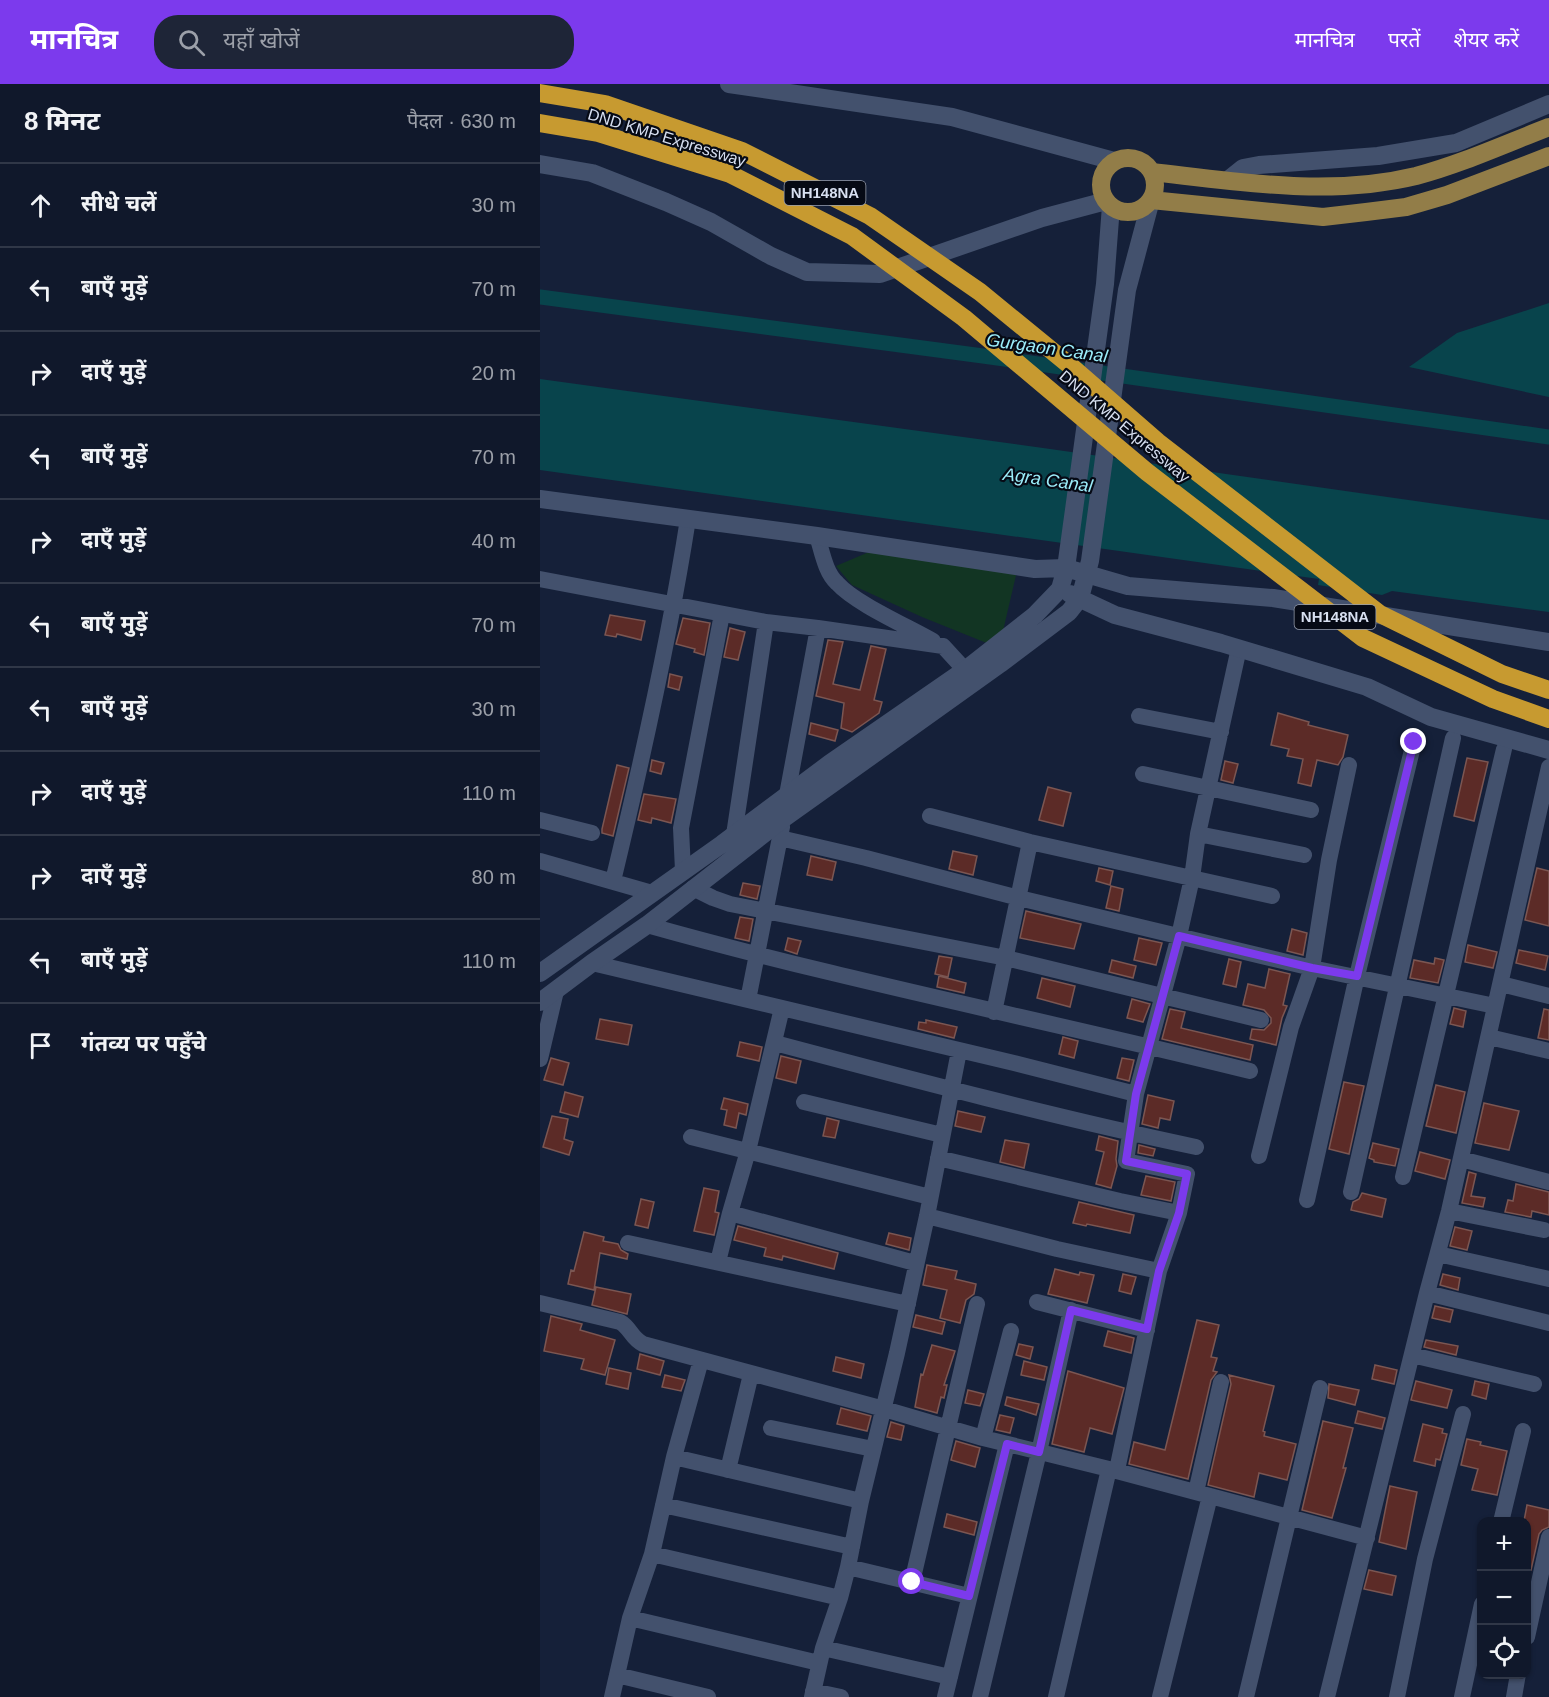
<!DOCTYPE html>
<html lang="hi">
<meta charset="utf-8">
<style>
:root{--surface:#10182b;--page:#1e2537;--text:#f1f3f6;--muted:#9ca0a9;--line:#303747;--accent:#7c3aed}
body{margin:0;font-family:Arial,"Noto Sans Devanagari",sans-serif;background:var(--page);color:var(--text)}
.controls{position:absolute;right:18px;bottom:18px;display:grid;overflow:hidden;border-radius:12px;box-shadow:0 2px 4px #0004}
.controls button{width:54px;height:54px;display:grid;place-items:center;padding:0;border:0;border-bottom:2px solid var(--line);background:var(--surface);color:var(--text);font:30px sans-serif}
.stop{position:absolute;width:18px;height:18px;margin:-14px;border:4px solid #7c3aed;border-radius:50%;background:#fff}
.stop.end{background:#7c3aed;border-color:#fff;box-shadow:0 2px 6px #0008}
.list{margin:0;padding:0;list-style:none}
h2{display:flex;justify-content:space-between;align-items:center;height:78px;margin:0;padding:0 24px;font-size:26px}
h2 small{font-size:20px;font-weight:400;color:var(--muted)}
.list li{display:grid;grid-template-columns:39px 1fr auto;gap:18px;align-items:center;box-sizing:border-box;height:84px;padding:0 24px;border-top:2px solid var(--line)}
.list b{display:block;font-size:22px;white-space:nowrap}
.list em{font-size:20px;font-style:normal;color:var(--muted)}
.icon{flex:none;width:33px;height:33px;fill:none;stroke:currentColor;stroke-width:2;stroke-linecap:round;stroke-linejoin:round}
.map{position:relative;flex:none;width:1009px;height:1613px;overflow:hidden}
header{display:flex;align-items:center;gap:36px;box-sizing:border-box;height:84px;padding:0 30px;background:var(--accent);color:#fff}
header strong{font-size:28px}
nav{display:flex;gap:33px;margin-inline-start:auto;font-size:21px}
.search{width:420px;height:54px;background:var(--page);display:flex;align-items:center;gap:15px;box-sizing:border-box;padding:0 21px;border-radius:24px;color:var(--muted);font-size:22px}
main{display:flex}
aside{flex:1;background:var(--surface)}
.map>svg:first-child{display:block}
.green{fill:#123523}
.water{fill:#08444c}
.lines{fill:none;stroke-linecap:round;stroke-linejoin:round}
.canal{stroke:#08444c;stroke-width:15}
.building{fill:#5c2b27;stroke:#7b5652;stroke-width:1.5}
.street{stroke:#43516d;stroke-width:16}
.secondary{stroke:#43516d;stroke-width:18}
.primary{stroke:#927d48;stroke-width:18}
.highway{stroke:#c79a30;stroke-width:18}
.route{stroke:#7c3aed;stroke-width:8}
.labels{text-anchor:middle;stroke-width:4.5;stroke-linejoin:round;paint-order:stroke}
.shield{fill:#060a15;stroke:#989fae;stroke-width:1.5}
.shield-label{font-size:15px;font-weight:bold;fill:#d7dff0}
.street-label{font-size:16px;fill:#d7dff0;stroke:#060a15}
.water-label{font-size:18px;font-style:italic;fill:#9ceefb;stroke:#060a15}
</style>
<header>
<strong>मानचित्र</strong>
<div class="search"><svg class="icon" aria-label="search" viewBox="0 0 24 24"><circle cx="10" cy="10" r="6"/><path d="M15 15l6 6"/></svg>यहाँ खोजें</div>
<nav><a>मानचित्र</a><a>परतें</a><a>शेयर करें</a></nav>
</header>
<main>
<aside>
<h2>8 मिनट<small>पैदल · 630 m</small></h2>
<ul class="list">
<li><svg class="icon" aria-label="ahead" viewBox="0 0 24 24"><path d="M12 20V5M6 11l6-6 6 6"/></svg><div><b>सीधे चलें</b></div><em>30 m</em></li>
<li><svg class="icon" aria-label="left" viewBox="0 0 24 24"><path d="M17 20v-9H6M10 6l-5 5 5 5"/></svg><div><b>बाएँ मुड़ें</b></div><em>70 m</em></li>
<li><svg class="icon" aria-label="right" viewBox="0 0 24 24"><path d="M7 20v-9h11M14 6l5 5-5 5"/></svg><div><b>दाएँ मुड़ें</b></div><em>20 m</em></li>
<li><svg class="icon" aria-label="left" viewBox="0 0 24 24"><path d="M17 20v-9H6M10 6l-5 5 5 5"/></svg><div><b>बाएँ मुड़ें</b></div><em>70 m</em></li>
<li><svg class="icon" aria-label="right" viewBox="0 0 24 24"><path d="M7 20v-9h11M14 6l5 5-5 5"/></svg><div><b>दाएँ मुड़ें</b></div><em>40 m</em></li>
<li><svg class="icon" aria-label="left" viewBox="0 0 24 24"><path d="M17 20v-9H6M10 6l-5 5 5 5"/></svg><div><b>बाएँ मुड़ें</b></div><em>70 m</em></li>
<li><svg class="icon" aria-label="left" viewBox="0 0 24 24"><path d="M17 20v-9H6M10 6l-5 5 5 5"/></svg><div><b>बाएँ मुड़ें</b></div><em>30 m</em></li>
<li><svg class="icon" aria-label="right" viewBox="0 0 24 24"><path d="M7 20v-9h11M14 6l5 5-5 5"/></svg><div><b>दाएँ मुड़ें</b></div><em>110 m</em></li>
<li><svg class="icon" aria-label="right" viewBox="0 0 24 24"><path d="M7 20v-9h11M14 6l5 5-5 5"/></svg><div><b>दाएँ मुड़ें</b></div><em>80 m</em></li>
<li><svg class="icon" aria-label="left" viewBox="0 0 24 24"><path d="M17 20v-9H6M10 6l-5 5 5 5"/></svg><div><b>बाएँ मुड़ें</b></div><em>110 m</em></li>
<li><svg class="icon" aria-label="arrive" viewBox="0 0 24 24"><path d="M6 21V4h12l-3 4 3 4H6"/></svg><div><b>गंतव्य पर पहुँचे</b></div></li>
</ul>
</aside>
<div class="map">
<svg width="1009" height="1613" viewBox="0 0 1009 1613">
<rect width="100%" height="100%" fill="#152039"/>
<path class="green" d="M 329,468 L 477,487 L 459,564 L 382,533 L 312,501 L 296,482 Z"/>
<path class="water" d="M 1009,219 L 1009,313 L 869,283 L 917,249 Z
M 0,295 L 503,364 L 1009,436 L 1009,528 L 852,507 L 842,511 L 778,501 L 779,495 L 0,386 Z"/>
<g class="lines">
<path class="canal" d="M 0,213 L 443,272 L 1009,353"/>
</g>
<path class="building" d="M 70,531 L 105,537 L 101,556 L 77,550 L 76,553 L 65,551 Z
M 143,534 L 170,539 L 164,571 L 154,568 L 155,565 L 136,560 Z
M 190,544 L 205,548 L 198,576 L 184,573 Z
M 288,556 L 303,558 L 293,600 L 320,606 L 331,562 L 346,565 L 334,616 L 342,618 L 339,629 L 312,648 L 301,644 L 304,619 L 276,612 Z
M 130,590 L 142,593 L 139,606 L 128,603 Z
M 738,629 L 769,638 L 768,641 L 808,651 L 803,673 L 798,681 L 777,676 L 771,702 L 758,699 L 763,675 L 747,672 L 749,665 L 731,661 Z
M 271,639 L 298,646 L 295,657 L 269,650 Z
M 927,674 L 948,678 L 934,737 L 914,732 Z
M 112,676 L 124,679 L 121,690 L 110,687 Z
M 685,677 L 698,680 L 693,699 L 681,696 Z
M 77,681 L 89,684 L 73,752 L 62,749 L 62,745 Z
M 508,703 L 531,709 L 523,742 L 499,736 Z
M 104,710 L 136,715 L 131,739 L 112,734 L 111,739 L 98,736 Z
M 413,767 L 437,772 L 433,791 L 409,785 Z
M 271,772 L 296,778 L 292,796 L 267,791 Z
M 559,784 L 573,787 L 570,801 L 556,797 Z
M 997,784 L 1009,787 L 1009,842 L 985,836 Z
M 203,799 L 220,802 L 217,815 L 200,811 Z
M 571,802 L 583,805 L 579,827 L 566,824 Z
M 486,827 L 541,840 L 534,865 L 480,854 Z
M 200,833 L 213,835 L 209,857 L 195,854 Z
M 752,845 L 767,849 L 763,871 L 747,867 Z
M 248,854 L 261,857 L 257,870 L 245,866 Z
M 599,854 L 622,859 L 616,881 L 594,876 Z
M 928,861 L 957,868 L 953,884 L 925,878 Z
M 979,866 L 1008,872 L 1005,886 L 976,879 Z
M 399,872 L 412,874 L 408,893 L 395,890 Z
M 895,874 L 904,876 L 898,899 L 870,894 L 874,876 L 894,880 Z
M 689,875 L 701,878 L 696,903 L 683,900 Z
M 572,876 L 596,882 L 593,894 L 569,888 Z
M 729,885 L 750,890 L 743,921 L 747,922 L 742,934 L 736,961 L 710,955 L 712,945 L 724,946 L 731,939 L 731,934 L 724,926 L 703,921 L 708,900 L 725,904 Z
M 399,892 L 426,899 L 424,909 L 397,903 Z
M 502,894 L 535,902 L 530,923 L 497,914 Z
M 592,915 L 610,920 L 603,938 L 587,934 Z
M 914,924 L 926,927 L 923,943 L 910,940 Z
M 630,925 L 645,928 L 641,944 L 713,961 L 710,976 L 622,955 Z
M 1004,925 L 1009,926 L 1009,956 L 998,954 Z
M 60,935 L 92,941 L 88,961 L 56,955 Z
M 386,936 L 417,943 L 414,954 L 378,945 L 379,938 L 386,939 Z
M 523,953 L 538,957 L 534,974 L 519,970 Z
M 200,958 L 222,963 L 219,977 L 197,972 Z
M 241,972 L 261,977 L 256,999 L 236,994 Z
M 11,974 L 29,979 L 23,1001 L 4,996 Z
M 582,974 L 594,976 L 589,997 L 577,994 Z
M 804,998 L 824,1002 L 809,1070 L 789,1065 Z
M 896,1001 L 925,1008 L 916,1049 L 886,1042 Z
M 25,1008 L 43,1013 L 38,1033 L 20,1028 Z
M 608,1011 L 634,1017 L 630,1036 L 620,1034 L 618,1044 L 602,1040 Z
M 184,1014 L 208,1020 L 206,1031 L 199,1029 L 196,1044 L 184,1041 L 187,1026 L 181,1025 Z
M 944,1019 L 979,1027 L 969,1066 L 935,1059 Z
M 418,1027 L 445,1033 L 441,1048 L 415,1042 Z
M 12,1032 L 28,1035 L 24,1055 L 33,1058 L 29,1071 L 3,1063 Z
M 287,1034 L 299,1037 L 295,1054 L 283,1052 Z
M 559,1052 L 578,1057 L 576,1075 L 577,1082 L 571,1104 L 556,1100 L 564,1068 L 556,1066 Z
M 465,1056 L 489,1060 L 484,1084 L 460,1078 Z
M 833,1059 L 859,1065 L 855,1082 L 834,1078 L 834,1076 L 829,1074 Z
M 599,1061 L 615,1065 L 613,1072 L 598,1069 Z
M 880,1068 L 910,1076 L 905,1095 L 875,1087 Z
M 929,1088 L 936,1090 L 931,1112 L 945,1114 L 943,1123 L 922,1119 Z
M 606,1092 L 635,1098 L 631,1117 L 601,1111 Z
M 976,1100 L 1009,1108 L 1009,1131 L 992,1127 L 991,1133 L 965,1128 L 968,1116 L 973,1117 Z
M 164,1104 L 179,1107 L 175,1128 L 179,1129 L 174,1151 L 154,1147 Z
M 822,1109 L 846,1115 L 842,1133 L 811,1126 L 813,1118 L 819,1115 Z
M 101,1115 L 114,1118 L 108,1144 L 95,1141 Z
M 539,1118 L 594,1131 L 590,1149 L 547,1140 L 546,1142 L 533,1139 Z
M 198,1142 L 298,1169 L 294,1185 L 243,1172 L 242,1176 L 224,1172 L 226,1164 L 194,1156 Z
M 915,1143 L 932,1147 L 927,1166 L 910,1162 Z
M 44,1148 L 64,1153 L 63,1157 L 78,1160 L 81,1166 L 88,1170 L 87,1175 L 60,1169 L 54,1206 L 28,1200 L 31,1186 L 34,1187 Z
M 349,1149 L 371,1154 L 369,1166 L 346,1160 Z
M 387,1181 L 417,1187 L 415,1195 L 436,1200 L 434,1210 L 426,1216 L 420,1239 L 400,1234 L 407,1206 L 383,1201 Z
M 515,1185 L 539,1191 L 540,1188 L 554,1191 L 547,1219 L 508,1210 Z
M 583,1190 L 596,1193 L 591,1210 L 579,1207 Z
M 903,1190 L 920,1194 L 918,1206 L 900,1201 Z
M 56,1203 L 91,1210 L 87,1230 L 52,1221 Z
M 895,1222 L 913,1226 L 910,1238 L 892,1234 Z
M 376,1231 L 405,1238 L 402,1250 L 373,1243 Z
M 11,1232 L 42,1240 L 40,1246 L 75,1256 L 65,1291 L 41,1285 L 44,1275 L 4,1267 Z
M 657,1236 L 679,1241 L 671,1273 L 677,1274 L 673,1287 L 677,1288 L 671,1296 L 648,1395 L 589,1380 L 594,1358 L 625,1366 Z
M 568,1247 L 594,1254 L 591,1269 L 564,1262 Z
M 886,1256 L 918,1262 L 916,1271 L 884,1263 Z
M 479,1260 L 493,1263 L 490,1275 L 476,1271 Z
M 392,1261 L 415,1267 L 404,1301 L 407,1301 L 404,1314 L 401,1313 L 397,1329 L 375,1323 L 381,1290 L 383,1291 Z
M 100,1270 L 124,1277 L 120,1291 L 97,1285 Z
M 296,1273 L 324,1280 L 321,1294 L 293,1287 Z
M 484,1277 L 507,1283 L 504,1296 L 481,1291 Z
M 835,1281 L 857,1286 L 854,1300 L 832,1295 Z
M 69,1284 L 91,1289 L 88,1305 L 66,1300 Z
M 528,1287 L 584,1304 L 572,1350 L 550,1344 L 544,1368 L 512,1360 Z
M 125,1291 L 145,1296 L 141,1307 L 122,1303 Z
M 689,1291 L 734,1302 L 723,1347 L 725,1348 L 724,1352 L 756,1360 L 747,1396 L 719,1389 L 714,1413 L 668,1401 L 691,1300 Z
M 876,1297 L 912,1306 L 907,1324 L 871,1316 Z
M 935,1297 L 949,1300 L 946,1315 L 932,1311 Z
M 789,1300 L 819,1306 L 815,1321 L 788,1314 Z
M 428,1306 L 444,1310 L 440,1322 L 425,1319 Z
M 467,1313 L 499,1320 L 496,1331 L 465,1321 Z
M 301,1324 L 331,1332 L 327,1347 L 297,1340 Z
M 818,1327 L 845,1334 L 842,1345 L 815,1339 Z
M 460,1331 L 474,1334 L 470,1349 L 456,1346 Z
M 783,1337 L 813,1344 L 803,1384 L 806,1384 L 792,1434 L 762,1426 Z
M 351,1338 L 364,1342 L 361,1356 L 347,1353 Z
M 883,1340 L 903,1345 L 902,1349 L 907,1350 L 900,1376 L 896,1375 L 895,1382 L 874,1377 Z
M 927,1355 L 941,1358 L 940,1361 L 967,1367 L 957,1411 L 932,1406 L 938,1385 L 921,1381 Z
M 416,1357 L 440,1364 L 435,1383 L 411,1376 Z
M 850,1402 L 877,1408 L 866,1465 L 839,1458 Z
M 987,1421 L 1009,1426 L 1009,1443 L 1002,1446 L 999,1450 L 991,1486 L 987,1485 L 987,1437 L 984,1437 Z
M 407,1430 L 437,1438 L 434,1451 L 404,1443 Z
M 829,1486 L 856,1492 L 852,1511 L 824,1505 Z"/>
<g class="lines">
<path class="street" d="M 277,452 C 282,467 285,488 297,499 C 316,520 367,542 393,557
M 0,495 L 226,538 L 278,544 L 403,562 L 425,586
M 599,632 L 681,648
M 603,690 L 771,726
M 247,711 L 278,544
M 390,732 L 490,758 L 732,812
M 0,736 L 52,749
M 658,750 L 764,771
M 194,751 L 226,538
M 240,754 L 326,774 L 479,814 L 772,884 L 955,922
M 0,777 L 112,809
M 143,787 L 141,744 L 182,530
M 73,797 C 102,677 129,557 148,435
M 153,804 L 173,814 L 190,820 L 466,874 L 721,936
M 107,841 C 306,897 509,937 710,987
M 52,879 L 474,979 L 596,1010
M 961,900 L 1009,912
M 208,916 L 242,743
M 454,928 L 490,758
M 949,953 L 1009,967
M 235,959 C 374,996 514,1033 656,1063
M 0,975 L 16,907
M 264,1018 L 402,1051
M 151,1053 L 390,1113
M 719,1072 L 751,943 L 772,884 L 789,776 L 809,681
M 398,1074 L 580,1117 L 639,1129
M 921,1075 L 1009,1098
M 863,1093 L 964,665
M 811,1108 L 913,654
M 767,1116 L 817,892 L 874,658
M 909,1127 L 1004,1146
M 190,1129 L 208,1067 L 242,924
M 387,1132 L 517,1165 L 619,1187
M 88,1159 L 368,1220
M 898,1170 L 1009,1195
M 178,1178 L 190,1129 L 375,1179
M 887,1209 L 1009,1239
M 497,1218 L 607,1246
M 0,1219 L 80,1238 C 90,1243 91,1254 103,1260 L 344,1325 L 443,1354 L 569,1385 L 827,1454
M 872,1271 L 994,1300
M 231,1344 L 333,1365
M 443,1354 L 471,1247
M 134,1373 L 321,1417
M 188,1386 L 211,1290
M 577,1386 L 619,1187 L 639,1129 L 647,1090 L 586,1077 L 596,1010 L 639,852 L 652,794 L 658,750 L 699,564
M 656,1408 L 681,1298
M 123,1421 L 312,1463
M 961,1438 L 983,1347
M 112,1470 L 300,1514
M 308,1483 L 429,1512
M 372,1498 L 437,1220
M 90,1534 L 279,1579
M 987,1553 L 1009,1453
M 283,1564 L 410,1593
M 77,1591 L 168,1613
M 273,1607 L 301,1613
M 72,1613 L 90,1534 L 112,1470 L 134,1373 L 161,1276
M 272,1613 L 283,1564 L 300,1514 L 308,1483 L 321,1417 L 357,1269 L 387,1132 L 419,967
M 405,1613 L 467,1360
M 440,1613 L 499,1368 L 531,1226
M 516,1613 L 569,1385
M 620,1613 L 670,1412
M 706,1613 L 780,1304
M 787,1613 L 887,1209 L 909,1127 L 1009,683
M 857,1613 L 885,1475 L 923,1330
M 922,1613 L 942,1520
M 974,1613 L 978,1590"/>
<path class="secondary" d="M 189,0 L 412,33 L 574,77
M 0,80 L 52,89 L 126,118 L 171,138 L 231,172 L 267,188 L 340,190 L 502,134 L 566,117
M 688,96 L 703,84 L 719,81 L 838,72 L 916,59 L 1009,20
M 0,415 L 277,452 L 495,485 L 526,484 L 588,502 L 733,514 L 1009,558
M 530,510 L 575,531 L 681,559 L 827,603 L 891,633 L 1009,666
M 0,889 L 182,760 L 289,680 L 425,586 L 495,531 L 520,505 L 526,484 L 565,200 L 571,122
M 0,918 L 52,879 L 107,841 L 243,735 L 460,580 L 529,528 L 540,514 L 550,477 L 587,206 L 611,116"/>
<path class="primary" d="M561 101a27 27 0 1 1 54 0a27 27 0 1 1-54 0Z
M 612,88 C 700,98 789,113 876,92 C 921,80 965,60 1009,43
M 611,116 L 783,133 L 826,128 L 866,123 L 907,111 L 1009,72"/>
<path class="highway" d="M 0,9 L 65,20 L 202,67 L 330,132 L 440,208 L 533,284 L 618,358 L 840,530 L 962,590 L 1009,606
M 0,39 L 58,49 L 190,90 L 312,152 L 424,234 L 607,388 L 823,554 L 953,615 L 1009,635"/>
</g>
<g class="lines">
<path class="route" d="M 372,1498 L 429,1512 L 467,1360 L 499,1368 L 531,1226 L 607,1245 L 619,1187 L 639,1129 L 647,1090 L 586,1077 L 596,1010 L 639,852 L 772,884 L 817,892 L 874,658"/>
</g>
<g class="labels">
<g class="shield">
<rect x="244.5" y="97" width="81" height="24" rx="4.5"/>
<rect x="754.5" y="521" width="81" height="24" rx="4.5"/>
</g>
<g class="shield-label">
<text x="285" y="114">NH148NA</text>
<text x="795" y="538">NH148NA</text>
</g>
<g class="street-label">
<text transform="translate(127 53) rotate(17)" y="6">DND KMP Expressway</text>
<text transform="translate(585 342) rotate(40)" y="6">DND KMP Expressway</text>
</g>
<g class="water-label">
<text transform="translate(507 264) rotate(8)" y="6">Gurgaon Canal</text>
<text transform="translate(508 396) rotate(8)" y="6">Agra Canal</text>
</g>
</g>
</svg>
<div class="controls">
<button>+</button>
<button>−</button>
<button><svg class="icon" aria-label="locate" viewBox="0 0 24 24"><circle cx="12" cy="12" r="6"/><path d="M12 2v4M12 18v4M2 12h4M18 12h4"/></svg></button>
</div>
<div class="stop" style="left:372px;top:1498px"></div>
<div class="stop end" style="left:874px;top:658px"></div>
</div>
</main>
